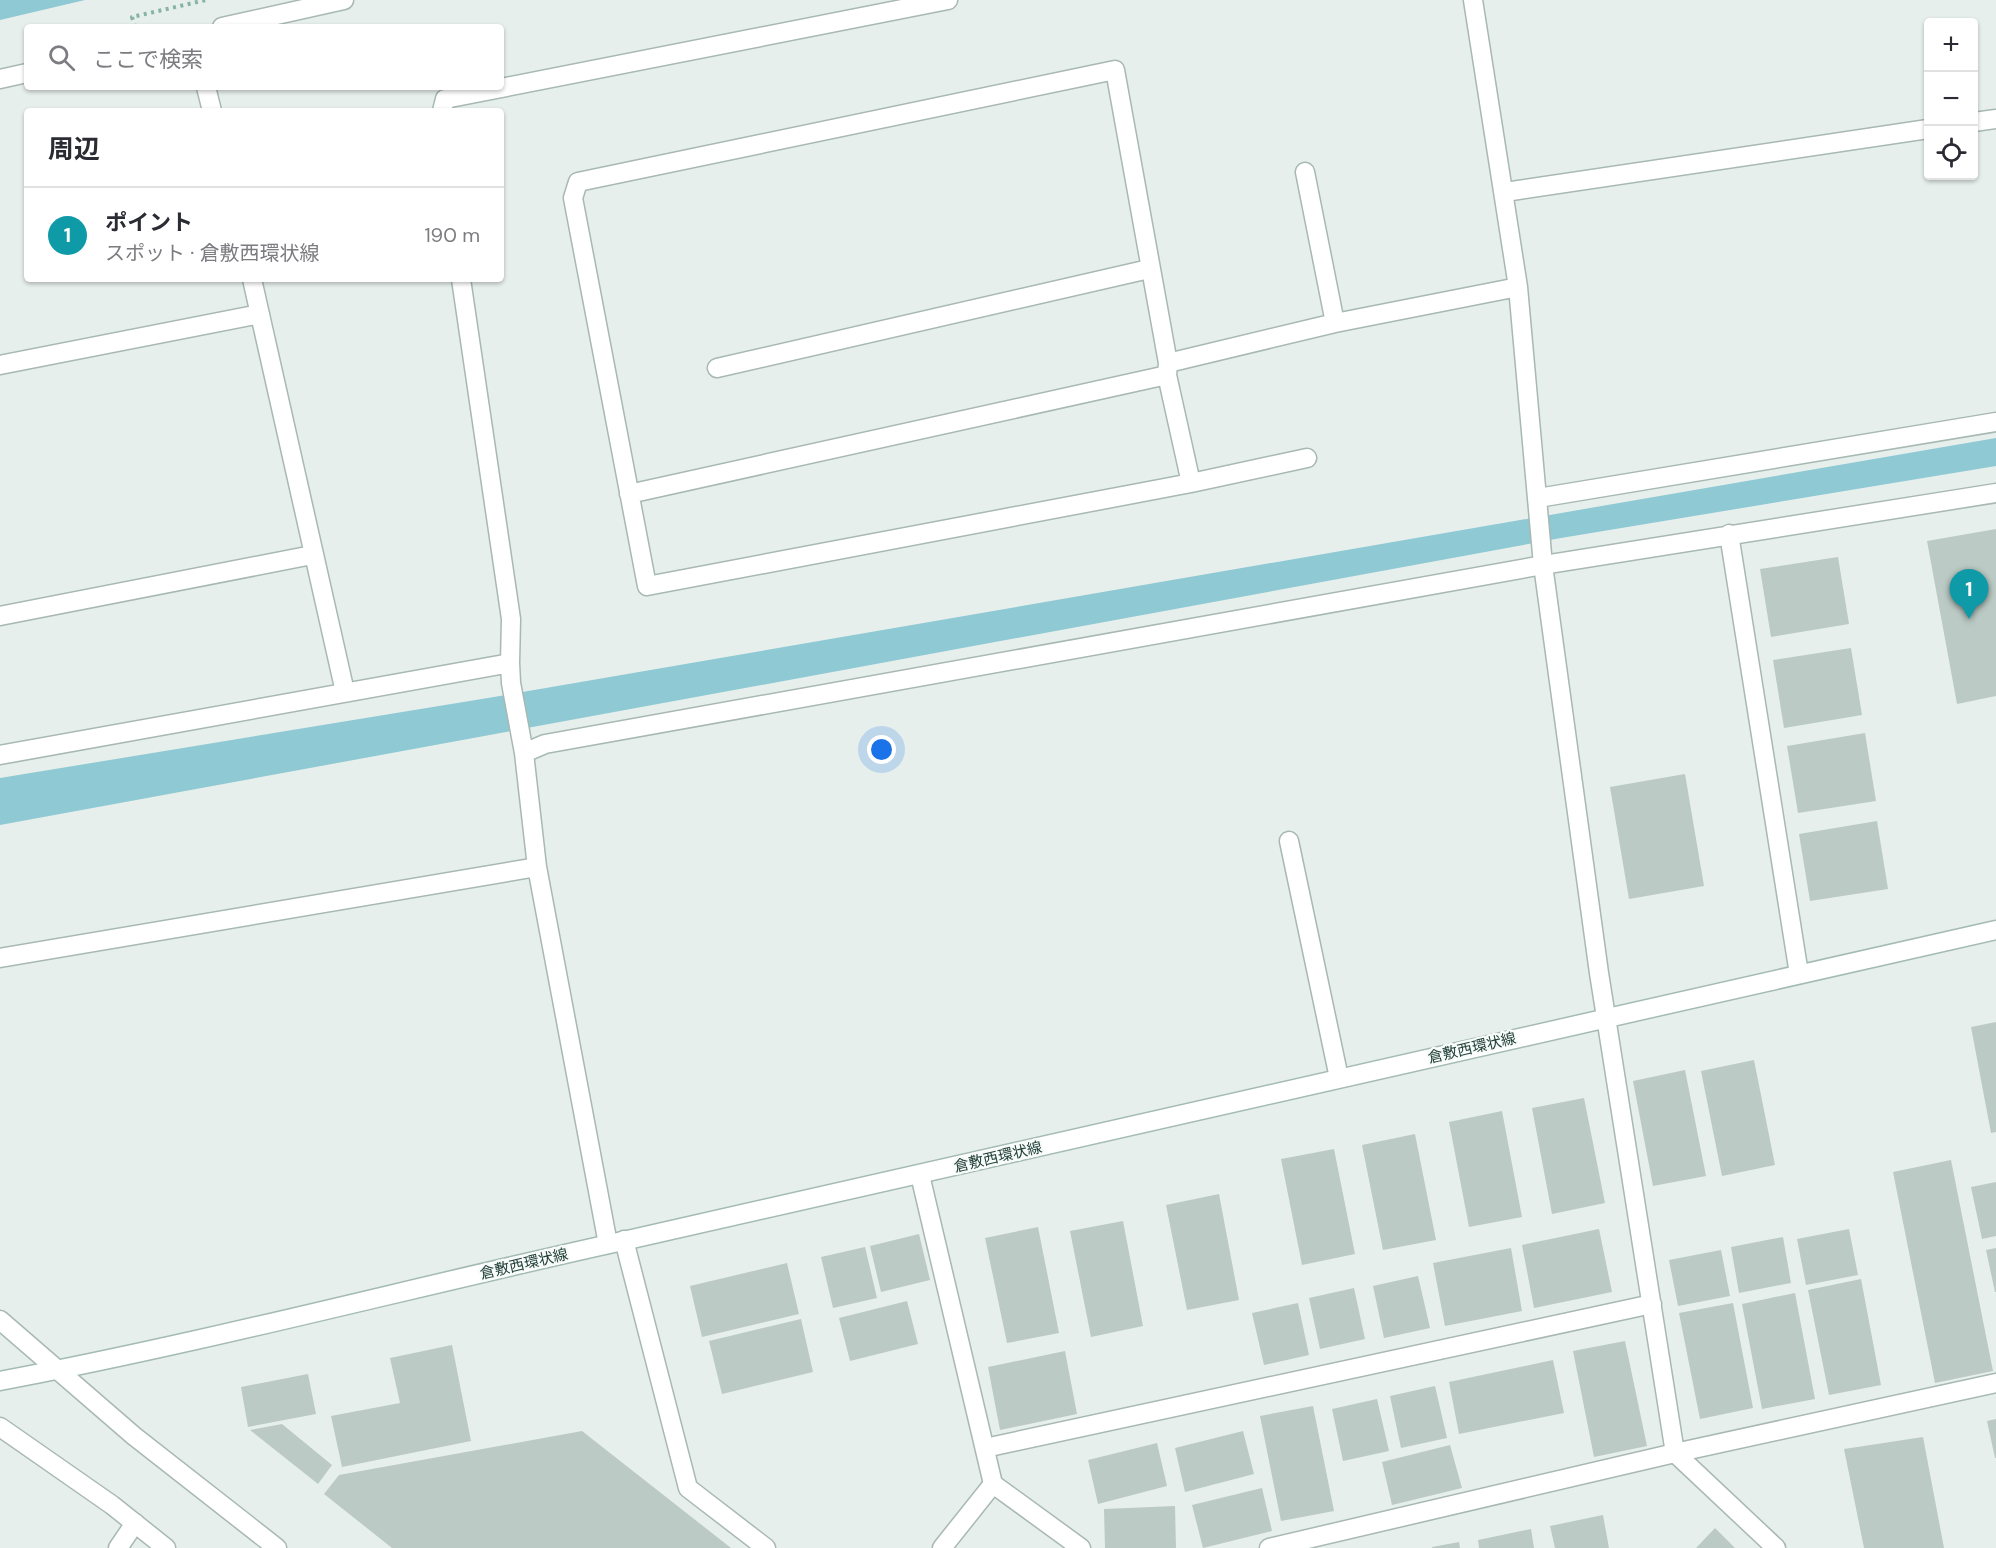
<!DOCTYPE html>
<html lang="ja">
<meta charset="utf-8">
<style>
:root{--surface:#fff;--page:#f2f2f3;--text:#2b2b33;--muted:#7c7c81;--line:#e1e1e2;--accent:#0f766e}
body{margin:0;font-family:"DM Sans","Noto Sans JP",sans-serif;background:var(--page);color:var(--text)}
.controls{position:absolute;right:18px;top:18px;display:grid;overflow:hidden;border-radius:6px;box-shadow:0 2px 4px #0004}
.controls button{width:54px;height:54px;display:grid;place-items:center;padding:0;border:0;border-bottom:2px solid var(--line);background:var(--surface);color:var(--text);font:30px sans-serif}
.you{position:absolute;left:882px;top:750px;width:21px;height:21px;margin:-15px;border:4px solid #fff;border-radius:50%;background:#1a73e8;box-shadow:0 0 0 9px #1a73e833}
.badge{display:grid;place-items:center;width:39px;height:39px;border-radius:50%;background:var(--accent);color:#fff;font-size:20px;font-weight:700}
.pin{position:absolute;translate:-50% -50px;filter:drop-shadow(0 2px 3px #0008)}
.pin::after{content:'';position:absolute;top:32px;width:21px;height:18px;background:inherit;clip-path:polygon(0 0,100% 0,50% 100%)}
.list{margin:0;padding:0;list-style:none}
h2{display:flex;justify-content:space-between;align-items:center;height:78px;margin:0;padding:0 24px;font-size:26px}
h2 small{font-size:20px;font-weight:400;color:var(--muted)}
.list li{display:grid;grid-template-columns:39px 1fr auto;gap:18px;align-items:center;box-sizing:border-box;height:96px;padding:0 24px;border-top:2px solid var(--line)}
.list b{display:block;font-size:22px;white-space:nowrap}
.list p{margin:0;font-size:20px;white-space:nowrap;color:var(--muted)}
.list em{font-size:20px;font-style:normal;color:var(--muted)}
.icon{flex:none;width:33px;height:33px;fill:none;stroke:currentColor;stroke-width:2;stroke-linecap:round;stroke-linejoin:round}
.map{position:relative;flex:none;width:1996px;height:1548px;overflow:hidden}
.search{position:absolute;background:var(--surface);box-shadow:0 2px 4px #0004;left:24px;top:24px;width:480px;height:66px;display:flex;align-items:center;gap:15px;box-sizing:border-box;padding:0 21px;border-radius:6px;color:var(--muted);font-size:22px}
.panel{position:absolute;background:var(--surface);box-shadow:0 2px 4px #0004;left:24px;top:108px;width:480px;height:174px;border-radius:6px}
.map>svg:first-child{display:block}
.water{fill:#8ec9d4}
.building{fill:#bbcac4}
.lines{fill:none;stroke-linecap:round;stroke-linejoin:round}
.minor-casing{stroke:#a8b8b2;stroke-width:21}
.tertiary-casing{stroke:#a8b8b2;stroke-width:21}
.secondary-casing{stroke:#a4bbb3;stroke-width:21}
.path{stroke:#86b3a5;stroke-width:4;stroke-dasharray:3 4.5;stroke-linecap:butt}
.minor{stroke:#fff;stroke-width:18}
.tertiary{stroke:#fff;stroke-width:18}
.secondary{stroke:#fff;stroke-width:18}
.labels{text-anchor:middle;stroke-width:4.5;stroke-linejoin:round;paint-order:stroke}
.street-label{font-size:15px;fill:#24423a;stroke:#f7fbf9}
</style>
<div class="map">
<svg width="1996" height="1548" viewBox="0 0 1996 1548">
<rect width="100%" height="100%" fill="#e6efeb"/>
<path class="water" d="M 0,0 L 85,0 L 0,20 Z
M 1996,438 L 1996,466 L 1561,538 L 0,825 L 0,778 L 494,697 Z"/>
<path class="building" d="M 1996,529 L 1996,696 L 1957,704 L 1927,541 Z
M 1838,557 L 1849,624 L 1771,637 L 1760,569 Z
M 1851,648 L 1862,715 L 1784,728 L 1773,660 Z
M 1865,733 L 1876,801 L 1798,813 L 1787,746 Z
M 1685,774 L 1704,886 L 1629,899 L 1610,787 Z
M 1877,821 L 1888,889 L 1810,901 L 1799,834 Z
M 1996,1022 L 1996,1132 L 1991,1133 L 1971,1027 Z
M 1754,1060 L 1775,1165 L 1722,1176 L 1701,1071 Z
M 1685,1070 L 1706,1176 L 1653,1186 L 1633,1081 Z
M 1584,1098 L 1605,1203 L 1552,1214 L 1532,1108 Z
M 1502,1111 L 1522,1217 L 1469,1227 L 1449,1122 Z
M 1415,1134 L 1436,1240 L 1383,1250 L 1362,1145 Z
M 1334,1149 L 1355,1254 L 1302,1265 L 1281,1159 Z
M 1951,1160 L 1993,1371 L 1935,1383 L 1893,1172 Z
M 1996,1182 L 1996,1236 L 1982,1239 L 1971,1187 Z
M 1219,1194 L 1239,1300 L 1187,1310 L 1166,1205 Z
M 1123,1221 L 1143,1326 L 1091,1337 L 1070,1231 Z
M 1038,1227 L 1059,1333 L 1007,1343 L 985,1238 Z
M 1599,1229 L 1612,1292 L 1534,1308 L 1522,1245 Z
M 1849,1229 L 1858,1275 L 1806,1285 L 1797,1239 Z
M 919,1234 L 930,1280 L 881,1292 L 870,1246 Z
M 1783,1237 L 1791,1283 L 1739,1293 L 1731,1247 Z
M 865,1247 L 877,1298 L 833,1308 L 821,1257 Z
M 1511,1248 L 1522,1311 L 1445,1326 L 1433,1263 Z
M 1996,1248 L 1996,1292 L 1995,1292 L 1986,1250 Z
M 1721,1250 L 1730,1296 L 1678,1306 L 1669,1260 Z
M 787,1263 L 799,1314 L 702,1337 L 690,1286 Z
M 1418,1276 L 1430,1328 L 1384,1338 L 1373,1286 Z
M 1861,1279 L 1881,1385 L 1829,1395 L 1808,1290 Z
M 1354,1288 L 1365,1339 L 1320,1349 L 1309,1298 Z
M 1795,1293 L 1815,1399 L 1762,1409 L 1742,1304 Z
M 907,1301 L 918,1344 L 850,1361 L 839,1318 Z
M 1298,1303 L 1309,1355 L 1264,1365 L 1252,1313 Z
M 1733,1303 L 1753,1408 L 1700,1419 L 1679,1313 Z
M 801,1319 L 813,1372 L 722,1394 L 709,1341 Z
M 1625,1341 L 1647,1446 L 1594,1457 L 1573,1351 Z
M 452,1345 L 471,1441 L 342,1467 L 331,1416 L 400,1403 L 390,1358 Z
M 1065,1351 L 1077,1414 L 1000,1430 L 988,1367 Z
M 1553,1360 L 1564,1413 L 1459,1434 L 1449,1382 Z
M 308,1374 L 316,1414 L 248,1427 L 241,1387 Z
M 1435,1386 L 1447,1438 L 1401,1448 L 1390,1396 Z
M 1377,1399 L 1389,1451 L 1343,1461 L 1332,1409 Z
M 1313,1406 L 1334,1511 L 1281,1521 L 1260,1416 Z
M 1996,1419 L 1996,1458 L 1995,1458 L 1987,1421 Z
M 282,1424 L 332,1465 L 318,1484 L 250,1430 Z
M 582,1431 L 731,1548 L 392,1548 L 324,1494 L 339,1475 Z
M 1243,1431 L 1254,1474 L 1185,1492 L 1175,1448 Z
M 1923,1437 L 1944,1548 L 1864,1548 L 1844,1449 Z
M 1157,1443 L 1167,1486 L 1098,1504 L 1088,1460 Z
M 1450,1445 L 1462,1488 L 1392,1505 L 1382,1462 Z
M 1262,1488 L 1272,1531 L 1203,1548 L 1192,1505 Z
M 1175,1506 L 1176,1548 L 1105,1548 L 1104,1509 Z
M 1603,1515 L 1609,1548 L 1555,1548 L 1550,1526 Z
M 1715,1528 L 1735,1548 L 1696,1548 Z
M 1531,1529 L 1534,1548 L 1479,1548 L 1478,1540 Z
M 1459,1542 L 1460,1548 L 1432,1548 L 1432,1547 Z"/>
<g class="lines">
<defs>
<path id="minor" d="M 1473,0 L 1518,287 L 1543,565 L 1599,973 L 1675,1453 L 1776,1548
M 222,27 L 344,0
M 0,79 L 27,73
M 206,87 L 212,111
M 442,111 L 445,99 L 948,0
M 1974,122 L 1996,119
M 1305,172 L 1335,323
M 1505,192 L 1928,129
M 252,279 L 345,692
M 461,279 L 511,619 L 510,663 L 511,683 L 524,753
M 1168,363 L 1335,323 L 1518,287
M 0,365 L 260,314
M 717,368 L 1149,269
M 1191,483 L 1167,375 L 1168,363 L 1115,70 L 578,182 L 573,198 L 647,586 L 1191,483 L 1307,458
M 629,494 L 1167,375
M 1538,498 L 1996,422
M 1729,534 L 1799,974
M 0,616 L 312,555
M 0,755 L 510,663
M 1289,841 L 1339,1078
M 0,958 L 537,867
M 920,1175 L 993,1484 L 1081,1548
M 624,1240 L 688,1488 L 766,1548
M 608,1244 L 537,867 L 524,753 L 545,744 L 1543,565 L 1996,493
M 985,1448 L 1652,1304
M 118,1548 L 135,1523
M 1269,1548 L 1675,1453 L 1996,1383"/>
<path id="tertiary" d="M 0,1320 L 134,1436 L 277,1548
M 0,1427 L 112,1505 L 166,1548
M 942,1548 L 993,1484"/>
<path id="secondary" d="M 0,1381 C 212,1341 421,1285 632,1239 C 1087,1137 1541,1031 1996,930"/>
</defs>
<use href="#minor" class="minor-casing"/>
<use href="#tertiary" class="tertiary-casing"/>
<use href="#secondary" class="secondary-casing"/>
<path class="path" d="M 135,27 L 132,17 L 206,0"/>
<use href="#minor" class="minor"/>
<use href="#tertiary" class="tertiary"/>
<use href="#secondary" class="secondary"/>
</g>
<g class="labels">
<g class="street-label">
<text transform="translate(1472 1048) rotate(-13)" y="5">倉敷西環状線</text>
<text transform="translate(998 1157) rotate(-13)" y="5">倉敷西環状線</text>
<text transform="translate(524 1264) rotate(-13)" y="5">倉敷西環状線</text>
</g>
</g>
</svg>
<div class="controls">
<button>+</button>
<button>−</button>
<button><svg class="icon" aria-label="locate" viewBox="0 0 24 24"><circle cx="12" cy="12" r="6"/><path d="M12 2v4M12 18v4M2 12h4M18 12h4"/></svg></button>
</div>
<div class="you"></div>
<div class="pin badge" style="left:1969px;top:619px;background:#0f9aa8">1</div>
<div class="search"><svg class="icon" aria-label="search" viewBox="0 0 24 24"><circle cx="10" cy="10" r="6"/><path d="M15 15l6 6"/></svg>ここで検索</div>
<section class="panel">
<h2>周辺<small></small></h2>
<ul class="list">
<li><span class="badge" style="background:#0f9aa8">1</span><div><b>ポイント</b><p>スポット · 倉敷西環状線</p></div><em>190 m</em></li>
</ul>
</section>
</div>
